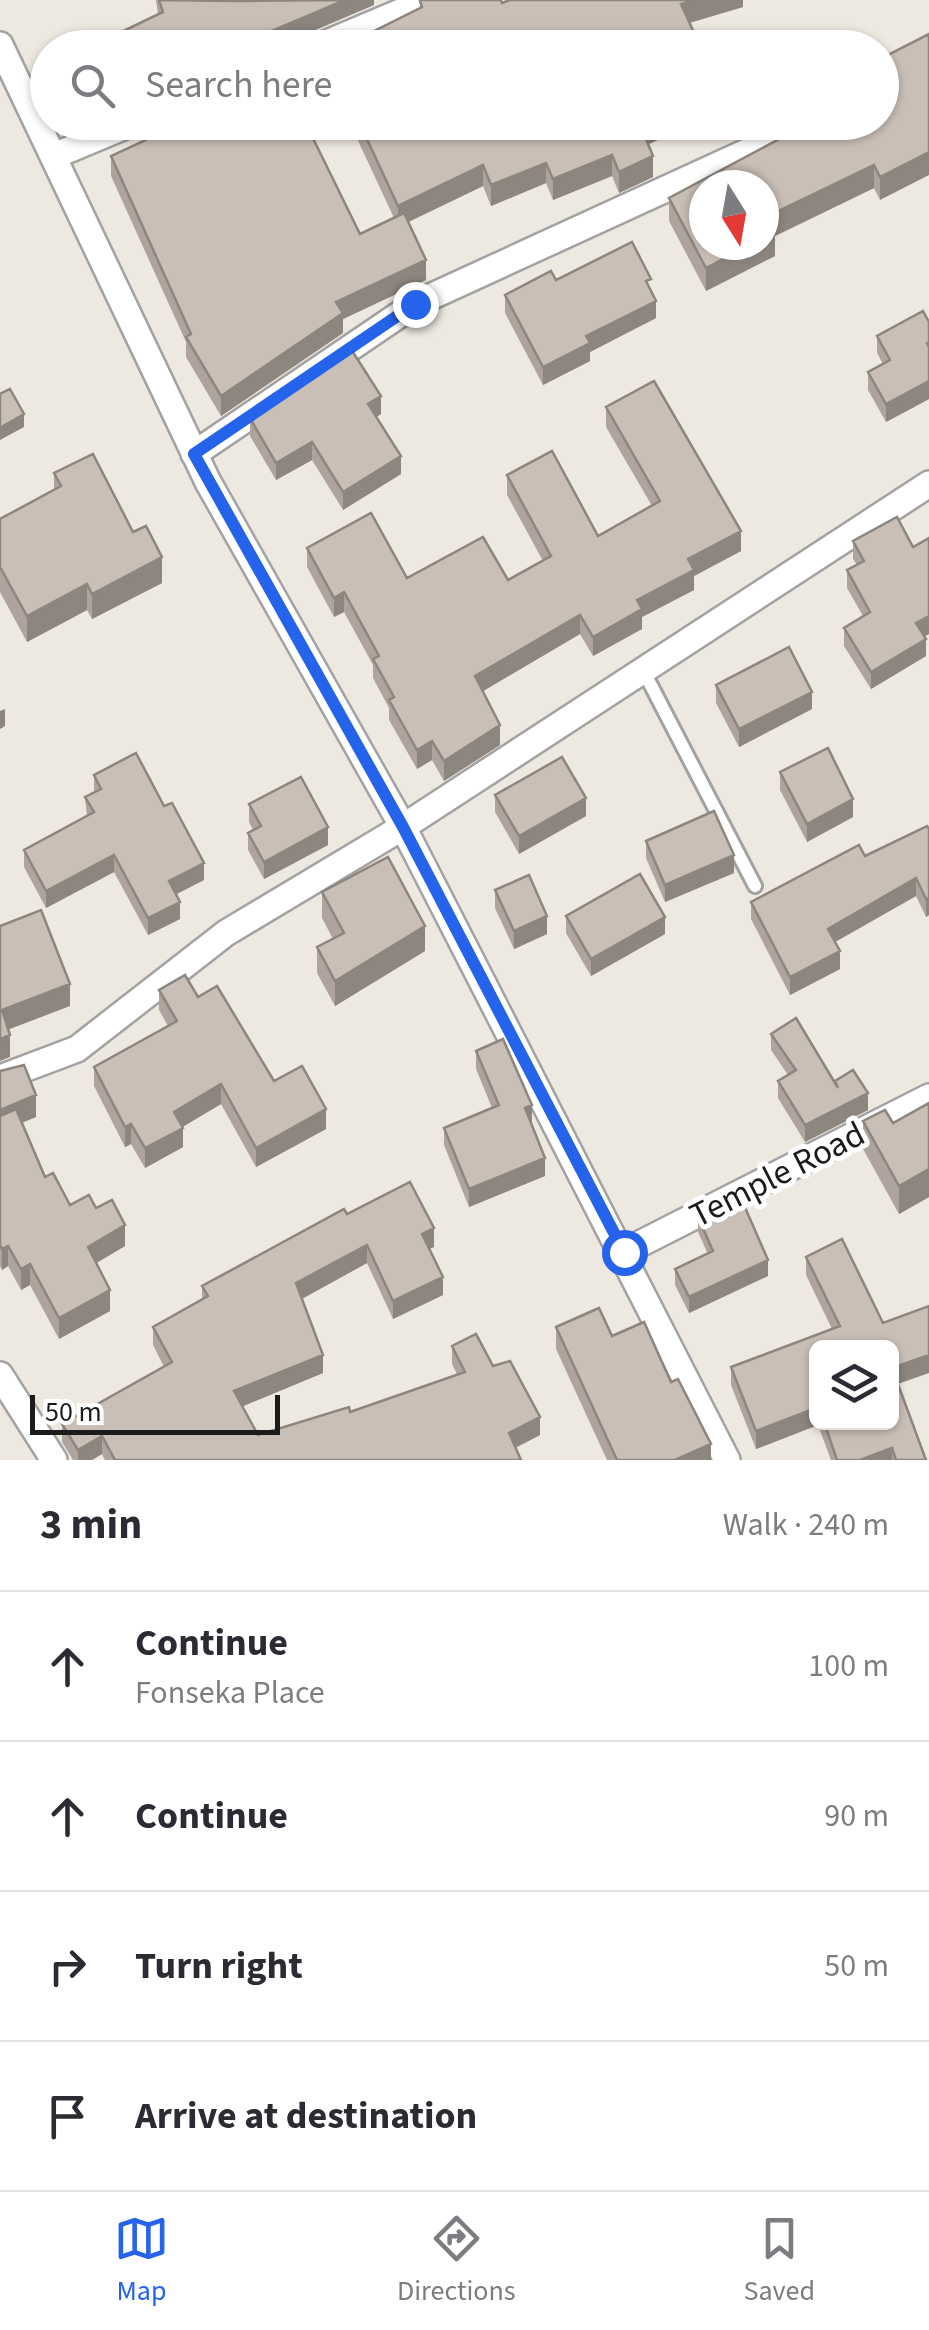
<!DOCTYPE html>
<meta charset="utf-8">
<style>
:root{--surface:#fff;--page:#f2f2f3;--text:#2b2b33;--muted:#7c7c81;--line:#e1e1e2;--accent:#2563eb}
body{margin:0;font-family:"Source Sans 3",sans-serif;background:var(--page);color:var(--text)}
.controls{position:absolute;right:30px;bottom:30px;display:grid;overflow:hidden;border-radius:15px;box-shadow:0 2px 8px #0004}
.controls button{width:90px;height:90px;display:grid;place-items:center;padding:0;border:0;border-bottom:2px solid var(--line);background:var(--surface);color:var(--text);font:50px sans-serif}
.compass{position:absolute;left:689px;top:170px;width:90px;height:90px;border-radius:50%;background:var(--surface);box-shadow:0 2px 8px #0004;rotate:169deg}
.scale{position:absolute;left:30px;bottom:25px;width:250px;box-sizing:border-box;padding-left:10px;border:5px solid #1b1b1b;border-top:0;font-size:28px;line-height:35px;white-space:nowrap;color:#1b1b1b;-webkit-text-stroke:8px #fff;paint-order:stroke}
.stop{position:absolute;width:30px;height:30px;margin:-22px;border:8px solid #2563eb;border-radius:50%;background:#fff}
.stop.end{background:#2563eb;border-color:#fff;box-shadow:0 2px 10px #0008}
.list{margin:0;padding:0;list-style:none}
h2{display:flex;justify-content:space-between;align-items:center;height:130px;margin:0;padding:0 40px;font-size:42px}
h2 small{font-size:32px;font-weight:400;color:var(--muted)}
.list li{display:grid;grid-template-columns:65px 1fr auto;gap:30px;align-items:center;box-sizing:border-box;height:150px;padding:0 40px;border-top:2px solid var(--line)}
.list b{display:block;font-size:38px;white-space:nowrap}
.list p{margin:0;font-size:32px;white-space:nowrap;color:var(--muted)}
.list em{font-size:32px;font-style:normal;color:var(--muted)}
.icon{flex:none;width:55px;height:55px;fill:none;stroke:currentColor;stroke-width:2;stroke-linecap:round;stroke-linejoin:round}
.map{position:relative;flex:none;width:929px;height:1460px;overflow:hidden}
.search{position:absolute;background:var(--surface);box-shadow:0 2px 8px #0004;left:30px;right:30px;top:30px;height:110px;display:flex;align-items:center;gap:25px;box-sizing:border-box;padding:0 35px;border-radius:55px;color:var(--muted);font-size:38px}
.sheet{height:730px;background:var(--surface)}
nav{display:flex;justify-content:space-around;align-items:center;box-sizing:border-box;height:140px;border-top:2px solid var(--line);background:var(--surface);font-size:28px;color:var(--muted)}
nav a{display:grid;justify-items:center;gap:5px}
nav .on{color:var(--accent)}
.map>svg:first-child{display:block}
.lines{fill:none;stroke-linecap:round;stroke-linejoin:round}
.lane-casing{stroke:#a2a2a2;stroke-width:18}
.street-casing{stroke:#a2a2a2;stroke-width:30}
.lane{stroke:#fff;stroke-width:12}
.street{stroke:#fff;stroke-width:25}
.wall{fill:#aea49d;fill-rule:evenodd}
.shaded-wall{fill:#8d867f}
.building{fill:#cabfb6;stroke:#8d867f;stroke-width:2.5}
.route{stroke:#2563eb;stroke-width:12}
.labels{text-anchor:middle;stroke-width:10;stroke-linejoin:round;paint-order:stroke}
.street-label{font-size:35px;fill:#1b1b1b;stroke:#fff}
</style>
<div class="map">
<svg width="929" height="1460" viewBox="0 0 929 1460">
<rect width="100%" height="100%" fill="#eee9e0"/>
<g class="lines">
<defs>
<path id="lane" d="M 643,670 L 755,886"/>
<path id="street" d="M 0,45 L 208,482 L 403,827 L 727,1460
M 315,48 L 429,0
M 54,156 L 135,122
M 194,454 L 415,304 L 803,126
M 0,1078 L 77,1049 L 226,933 L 403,827 L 929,484
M 624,1252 L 929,1097
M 0,1375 L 54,1460"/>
</defs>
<use href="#lane" class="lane-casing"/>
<use href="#street" class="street-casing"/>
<use href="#lane" class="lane"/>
<use href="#street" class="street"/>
</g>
<path class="wall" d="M 156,0 L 374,0 L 374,5 L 273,48 L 88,48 L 158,14 Z
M 743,0 L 743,7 L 690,23 L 701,48 L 340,48 L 420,8 L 420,1 L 502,3 Z
M 929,34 L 880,200 L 874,188 L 775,236 L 775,256 L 706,291 L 669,221 L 669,198 L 882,122 L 884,57 Z
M 353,122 L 696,122 L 648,144 L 653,177 L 619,193 L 612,176 L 553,200 L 546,183 L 491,206 L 483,186 L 408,222 L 426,280 L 343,319 L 343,333 L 221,416 L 186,357 L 186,342 L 111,176 L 111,156 L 360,234 L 394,218 L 353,130 Z
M 556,280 L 651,290 L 656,318 L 590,352 L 590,361 L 543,385 L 505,313 L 505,295 Z
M 929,322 L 929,399 L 886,422 L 868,390 L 868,372 L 883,364 L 877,353 L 877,336 Z
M 606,407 L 741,551 L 694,576 L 694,590 L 642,617 L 642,629 L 593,656 L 580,634 L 482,691 L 500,745 L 444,781 L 432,760 L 417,769 L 389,720 L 389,708 L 373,678 L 373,665 L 344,612 L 334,617 L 307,567 L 307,548 L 407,578 L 508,580 L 543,561 L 507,495 L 507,475 L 598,536 L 652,506 L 606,427 Z
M 381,414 L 376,417 L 401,474 L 343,510 L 312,460 L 276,480 L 250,436 L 250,418 Z
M 54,473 L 133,532 L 162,583 L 92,619 L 87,610 L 27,642 L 0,592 L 0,519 L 54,490 Z
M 929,538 L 929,634 L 924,636 L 926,656 L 871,689 L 844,646 L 844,628 L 863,616 L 847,588 L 847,570 L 857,565 L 853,559 L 853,541 L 913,547 Z
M 716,685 L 812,709 L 739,747 L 716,703 Z
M 780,772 L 853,817 L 807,842 L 780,790 Z
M 94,775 L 204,880 L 176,894 L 180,919 L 148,935 L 114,872 L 46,908 L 24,867 L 24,850 L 87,817 L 85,797 L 94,792 Z
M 495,795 L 586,816 L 519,854 L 495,812 Z
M 249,804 L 328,845 L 264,879 L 248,850 L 248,833 L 253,830 L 249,822 Z
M 929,829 L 929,915 L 926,917 L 916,896 L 835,942 L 840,969 L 790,995 L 751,919 L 751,902 Z
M 646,841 L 734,873 L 665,902 L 646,858 Z
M 495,890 L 547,934 L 514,949 L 495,908 Z
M 322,892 L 425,951 L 335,1006 L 317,973 L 317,947 L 333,939 L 322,918 Z
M 566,916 L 665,934 L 591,976 L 566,933 Z
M 159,990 L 198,997 L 274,1081 L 326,1129 L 256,1167 L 221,1104 L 182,1127 L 183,1147 L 145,1168 L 131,1144 L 125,1147 L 94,1086 L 94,1067 L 168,1026 L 159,1010 Z
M 771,1034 L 835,1083 L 868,1110 L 805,1142 L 778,1098 L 778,1081 L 788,1075 L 771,1050 Z
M 476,1051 L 531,1123 L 545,1176 L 469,1207 L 444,1145 L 444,1128 L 492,1108 L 476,1069 Z
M 0,1071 L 36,1117 L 22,1123 L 45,1177 L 70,1205 L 96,1208 L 125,1246 L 96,1263 L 110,1311 L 59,1339 L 30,1285 L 21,1290 L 8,1266 L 2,1270 L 0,1266 Z
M 929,1103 L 929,1197 L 899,1214 L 863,1149 L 863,1121 L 893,1123 Z
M 347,1214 L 434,1247 L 429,1249 L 443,1295 L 393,1319 L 367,1263 L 302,1299 L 323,1373 L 242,1406 L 258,1435 L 350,1412 L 457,1374 L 452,1364 L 452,1346 L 493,1366 L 540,1435 L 515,1448 L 521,1460 L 105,1460 L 102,1454 L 92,1460 L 73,1460 L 62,1442 L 62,1424 L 164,1367 L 153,1345 L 153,1327 L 202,1299 L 202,1286 Z
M 698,1217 L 768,1276 L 689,1313 L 675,1285 L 675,1269 L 708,1254 L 698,1232 Z
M 806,1257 L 898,1384 L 926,1460 L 831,1460 L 818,1425 L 756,1449 L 731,1385 L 731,1367 L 832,1329 L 806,1275 ZM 816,1348 L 892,1422 L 816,1422 Z
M 556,1327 L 612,1336 L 671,1382 L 711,1460 L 607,1460 L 556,1349 Z"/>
<path class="shaded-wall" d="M 345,0 L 374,0 L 374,5 L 273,48 L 231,48 Z
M 696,0 L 743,0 L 743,7 L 681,25 L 681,4 Z
M 605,34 L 605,48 L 572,48 Z
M 650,122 L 696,122 L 641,148 L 641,127 Z
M 929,152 L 929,175 L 880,200 L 880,177 Z
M 612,155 L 612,176 L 553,200 L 553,179 Z
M 653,156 L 653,177 L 619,193 L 619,172 Z
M 546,163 L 546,183 L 491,206 L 491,185 Z
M 483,165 L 483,186 L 398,227 L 398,206 Z
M 874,165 L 874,188 L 775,236 L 775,256 L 706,291 L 706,268 L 750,245 L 764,245 L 766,217 Z
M 426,260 L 426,280 L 343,319 L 343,333 L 221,416 L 221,396 L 336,302 Z
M 656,301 L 656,318 L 590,352 L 590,361 L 543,385 L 543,367 L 586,336 Z
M 929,381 L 929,399 L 886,422 L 886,404 Z
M 381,396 L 381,414 L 368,422 L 368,404 Z
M 24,414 L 24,427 L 0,440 L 0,428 Z
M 312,442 L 312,460 L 276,480 L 276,463 Z
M 401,456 L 401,474 L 343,510 L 343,492 Z
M 741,531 L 741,551 L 694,576 L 694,590 L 642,617 L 642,629 L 593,656 L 593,637 L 688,559 Z
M 162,557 L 162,583 L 92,619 L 92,594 Z
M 87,584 L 87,610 L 27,642 L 27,616 Z
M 344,592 L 344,612 L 334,617 L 334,598 Z
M 580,615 L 580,634 L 475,696 L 475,676 Z
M 929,616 L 929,634 L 916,641 L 916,623 Z
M 926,639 L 926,656 L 871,689 L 871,672 Z
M 812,692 L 812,709 L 739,747 L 739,729 Z
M 5,709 L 5,726 L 0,729 L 0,711 Z
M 500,725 L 500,745 L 444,781 L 444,761 Z
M 432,741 L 432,760 L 417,769 L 417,750 Z
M 586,798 L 586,816 L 519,854 L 519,836 Z
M 853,799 L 853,817 L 807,842 L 807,824 Z
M 328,827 L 328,845 L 264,879 L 264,862 Z
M 114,855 L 114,872 L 46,908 L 46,891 Z
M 734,855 L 734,873 L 665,902 L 665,885 Z
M 204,863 L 204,880 L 169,898 L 169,881 Z
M 916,878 L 916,896 L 828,946 L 828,929 Z
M 929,898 L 929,915 L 926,917 L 926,899 Z
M 180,902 L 180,919 L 148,935 L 148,918 Z
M 547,916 L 547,934 L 514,949 L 514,931 Z
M 665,917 L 665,934 L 591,976 L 591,959 Z
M 425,926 L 425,951 L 335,1006 L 335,981 Z
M 840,951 L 840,969 L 790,995 L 790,977 Z
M 70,984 L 70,1006 L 2,1032 L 2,1010 Z
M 10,1035 L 10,1057 L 0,1061 L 0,1039 Z
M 221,1084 L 221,1104 L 174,1132 L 174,1112 Z
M 868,1093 L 868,1110 L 805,1142 L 805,1125 Z
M 36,1095 L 36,1117 L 0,1131 L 0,1110 Z
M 532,1105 L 532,1123 L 525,1108 Z
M 326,1109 L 326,1129 L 256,1167 L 256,1148 Z
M 131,1124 L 131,1144 L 125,1147 L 125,1127 Z
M 183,1128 L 183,1147 L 145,1168 L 145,1148 Z
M 545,1158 L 545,1176 L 469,1207 L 469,1189 Z
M 929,1169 L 929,1197 L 899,1214 L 899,1186 Z
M 125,1225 L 125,1246 L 88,1268 L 88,1247 Z
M 434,1228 L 434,1247 L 422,1252 L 422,1234 Z
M 367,1245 L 367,1263 L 296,1302 L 296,1283 Z
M 8,1246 L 8,1266 L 2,1270 L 2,1249 Z
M 768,1260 L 768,1276 L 689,1313 L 689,1297 Z
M 30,1264 L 30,1285 L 21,1290 L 21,1269 Z
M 443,1277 L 443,1295 L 393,1319 L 393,1301 Z
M 110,1290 L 110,1311 L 59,1339 L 59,1318 Z
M 323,1355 L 323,1373 L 234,1410 L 234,1391 Z
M 929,1355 L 929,1373 L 892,1386 L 892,1368 Z
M 816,1408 L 818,1425 L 756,1449 L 756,1431 Z
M 540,1417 L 540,1435 L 509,1451 L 509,1433 Z
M 102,1436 L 102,1454 L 92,1460 L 78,1460 L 78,1450 Z
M 711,1444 L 711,1460 L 675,1460 Z
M 892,1448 L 892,1460 L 860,1460 Z"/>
<path class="building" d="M 159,0 L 234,1 L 345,0 L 231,48 L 88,48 L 163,12 Z
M 421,0 L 501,0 L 502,3 L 510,0 L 696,0 L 681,4 L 701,48 L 611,48 L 605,34 L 572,48 L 340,48 L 422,7 L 420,1 Z
M 929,34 L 929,152 L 880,177 L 874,165 L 766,217 L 775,232 L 764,238 L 764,185 L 704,185 L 704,245 L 750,245 L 706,268 L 669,198 L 811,122 L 882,122 L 882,76 L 892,71 L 884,57 Z
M 184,122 L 305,122 L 360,234 L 404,213 L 426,260 L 336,302 L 343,313 L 221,396 L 186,337 L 191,334 L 111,156 Z
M 359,122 L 650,122 L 641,127 L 653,156 L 619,172 L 612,155 L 553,179 L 546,163 L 491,185 L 483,165 L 398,206 Z
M 632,242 L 651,279 L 646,281 L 656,301 L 586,336 L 590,343 L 543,367 L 505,295 L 551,271 L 556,280 Z
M 923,311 L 929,322 L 929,342 L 927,343 L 929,347 L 929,381 L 886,404 L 868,372 L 890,360 L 877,336 Z
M 351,349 L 381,396 L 368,404 L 401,456 L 343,492 L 312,442 L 276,463 L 250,418 Z
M 654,381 L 741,531 L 688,559 L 694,570 L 637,600 L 642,609 L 593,637 L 580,615 L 475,676 L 500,725 L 444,761 L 432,741 L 417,750 L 389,700 L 394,697 L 373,659 L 379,656 L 344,592 L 334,598 L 307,548 L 371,513 L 407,578 L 483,537 L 508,580 L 551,556 L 507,475 L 552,451 L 598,536 L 660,501 L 606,407 Z
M 10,389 L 24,414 L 0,428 L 0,394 Z
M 93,454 L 133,532 L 146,526 L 162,557 L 92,594 L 87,584 L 27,616 L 0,567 L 0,519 L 61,486 L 54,473 Z
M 897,517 L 913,547 L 929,538 L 929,616 L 916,623 L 926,639 L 871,672 L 844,628 L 870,612 L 847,570 L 864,561 L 853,541 Z
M 789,647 L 812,692 L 739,729 L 716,685 Z
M 828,748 L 853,799 L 807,824 L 780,772 Z
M 136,753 L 164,806 L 172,803 L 204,863 L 169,881 L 180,902 L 148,918 L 114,855 L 46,891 L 24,850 L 94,812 L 85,797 L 101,789 L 94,775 Z
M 562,757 L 586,798 L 519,836 L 495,795 Z
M 301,777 L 328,827 L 264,862 L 248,833 L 261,826 L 249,804 Z
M 714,811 L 734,855 L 665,885 L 646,841 Z
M 927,826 L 929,829 L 929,898 L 926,899 L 916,878 L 828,929 L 840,951 L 790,977 L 751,902 L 859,845 L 865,856 Z
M 388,857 L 425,926 L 335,981 L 317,947 L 344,933 L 322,892 Z
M 640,874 L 665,917 L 591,959 L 566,916 Z
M 529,875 L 547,916 L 514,931 L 495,890 Z
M 41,910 L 70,984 L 2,1010 L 10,1035 L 0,1039 L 0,926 Z
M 185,975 L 198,997 L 217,986 L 274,1081 L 302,1066 L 326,1109 L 256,1148 L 221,1084 L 174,1112 L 183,1128 L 145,1148 L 131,1124 L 125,1127 L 94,1067 L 177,1021 L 159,990 Z
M 796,1018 L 838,1088 L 835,1081 L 853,1070 L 868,1093 L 805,1125 L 778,1081 L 796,1070 L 771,1034 Z
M 503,1039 L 532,1105 L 525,1108 L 545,1158 L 469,1189 L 444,1128 L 499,1105 L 476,1051 Z
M 24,1065 L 36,1095 L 0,1110 L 0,1071 Z
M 929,1103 L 929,1169 L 899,1186 L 863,1121 L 885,1110 L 893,1123 Z
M 16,1109 L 45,1177 L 53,1173 L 70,1205 L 89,1195 L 96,1208 L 112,1200 L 125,1225 L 88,1247 L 110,1290 L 59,1318 L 30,1264 L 21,1269 L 8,1246 L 2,1249 L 0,1245 L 0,1116 Z
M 410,1182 L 434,1228 L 422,1234 L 443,1277 L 393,1301 L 367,1245 L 296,1283 L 323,1355 L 234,1391 L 258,1435 L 349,1407 L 350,1412 L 465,1372 L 452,1346 L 476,1334 L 493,1366 L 510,1361 L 540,1417 L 509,1433 L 521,1460 L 115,1460 L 102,1436 L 78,1450 L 62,1424 L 172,1362 L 153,1327 L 208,1296 L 202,1286 L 344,1209 L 347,1214 Z
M 740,1196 L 768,1260 L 689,1297 L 675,1269 L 713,1251 L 698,1217 Z
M 842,1239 L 883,1323 L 929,1306 L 929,1355 L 892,1368 L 926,1460 L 896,1460 L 892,1448 L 860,1460 L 837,1460 L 824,1422 L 892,1422 L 892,1348 L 816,1348 L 816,1408 L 756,1431 L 731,1367 L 840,1326 L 806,1257 Z
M 599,1308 L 612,1336 L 644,1322 L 671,1382 L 678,1379 L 711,1444 L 675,1460 L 617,1460 L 556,1327 Z"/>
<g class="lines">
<path class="route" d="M 415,304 L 194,454 L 403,827 L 624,1252"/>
</g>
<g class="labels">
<g class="street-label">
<text transform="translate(777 1174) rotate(-27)" y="12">Temple Road</text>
</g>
</g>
</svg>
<div class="controls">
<button><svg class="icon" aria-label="layers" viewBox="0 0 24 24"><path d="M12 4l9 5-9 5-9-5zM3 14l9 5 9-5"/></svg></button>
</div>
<svg class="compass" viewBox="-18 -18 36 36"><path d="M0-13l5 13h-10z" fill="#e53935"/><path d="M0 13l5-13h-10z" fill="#7c7c81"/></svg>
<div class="scale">50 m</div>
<div class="stop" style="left:624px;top:1252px"></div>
<div class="stop end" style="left:415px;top:304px"></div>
<div class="search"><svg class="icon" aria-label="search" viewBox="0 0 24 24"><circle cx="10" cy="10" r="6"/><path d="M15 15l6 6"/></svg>Search here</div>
</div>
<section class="sheet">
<h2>3 min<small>Walk · 240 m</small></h2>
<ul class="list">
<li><svg class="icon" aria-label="ahead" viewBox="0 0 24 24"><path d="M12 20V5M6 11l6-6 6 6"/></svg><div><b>Continue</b><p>Fonseka Place</p></div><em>100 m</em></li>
<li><svg class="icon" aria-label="ahead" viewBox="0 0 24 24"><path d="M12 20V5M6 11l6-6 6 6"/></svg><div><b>Continue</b></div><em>90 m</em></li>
<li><svg class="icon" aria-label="right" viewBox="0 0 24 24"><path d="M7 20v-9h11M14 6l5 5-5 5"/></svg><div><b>Turn right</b></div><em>50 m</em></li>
<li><svg class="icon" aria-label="arrive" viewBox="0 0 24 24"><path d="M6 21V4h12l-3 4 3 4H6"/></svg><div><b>Arrive at destination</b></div></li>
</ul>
</section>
<nav>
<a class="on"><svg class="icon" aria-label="map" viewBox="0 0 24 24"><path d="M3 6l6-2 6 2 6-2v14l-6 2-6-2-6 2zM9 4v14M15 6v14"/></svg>Map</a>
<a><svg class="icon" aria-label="directions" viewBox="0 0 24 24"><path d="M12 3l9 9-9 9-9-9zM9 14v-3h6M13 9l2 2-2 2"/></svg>Directions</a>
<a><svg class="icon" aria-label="saved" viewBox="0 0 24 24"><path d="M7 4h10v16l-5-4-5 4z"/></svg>Saved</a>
</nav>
